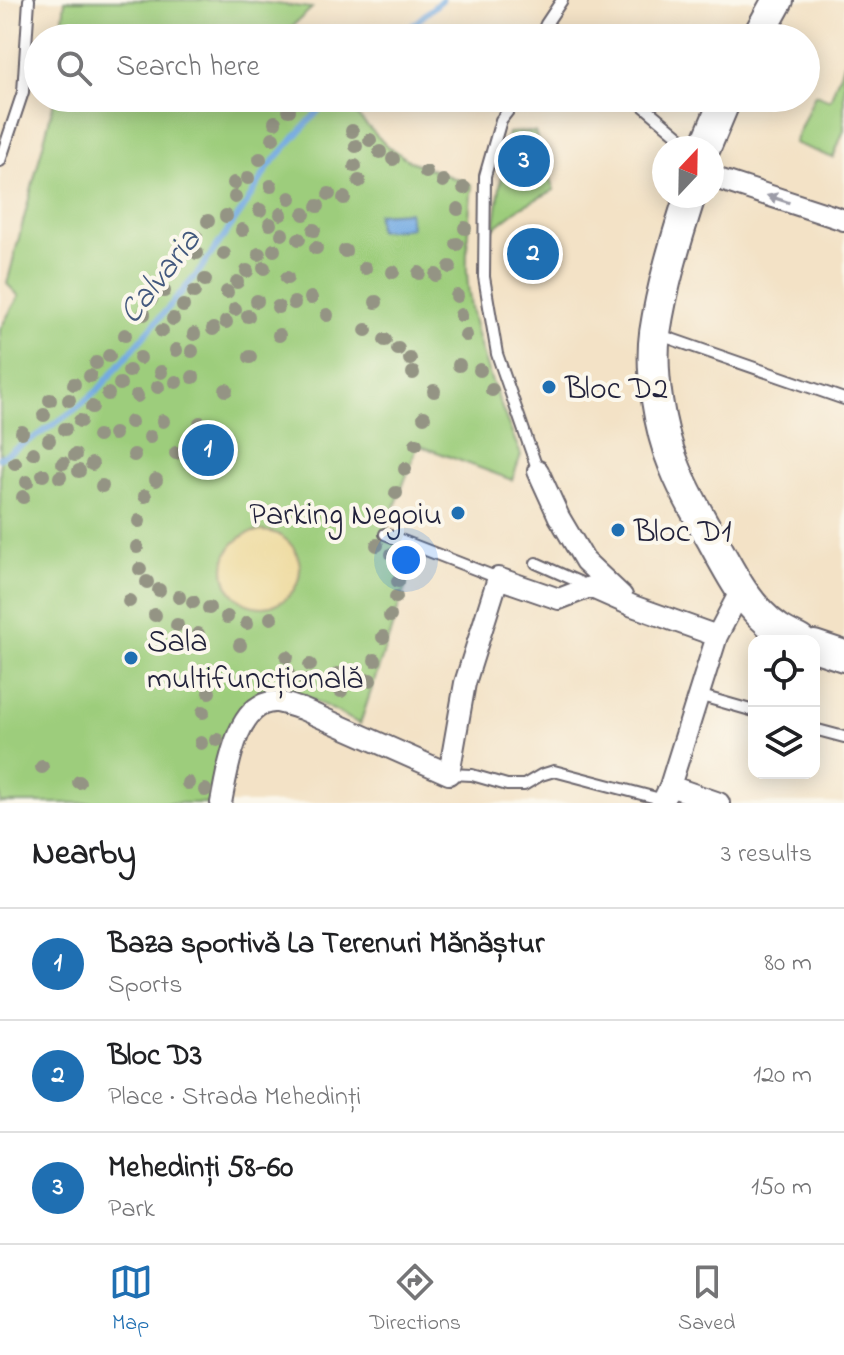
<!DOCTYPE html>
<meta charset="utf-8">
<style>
:root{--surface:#fff;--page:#f6f6f6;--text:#202124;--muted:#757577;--line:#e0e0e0;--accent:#1f6fb2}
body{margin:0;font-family:"Indie Flower",sans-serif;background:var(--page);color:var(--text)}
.controls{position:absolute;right:24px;bottom:24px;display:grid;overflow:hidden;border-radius:16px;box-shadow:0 4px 20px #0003}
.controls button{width:72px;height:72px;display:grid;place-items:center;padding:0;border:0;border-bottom:2px solid var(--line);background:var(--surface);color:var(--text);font:40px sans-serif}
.compass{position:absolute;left:652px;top:136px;width:72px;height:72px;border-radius:50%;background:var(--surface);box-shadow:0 4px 20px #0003;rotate:22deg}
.you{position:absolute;left:406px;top:560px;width:28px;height:28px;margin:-20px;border:6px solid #fff;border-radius:50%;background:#1a73e8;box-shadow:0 0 0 12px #1a73e833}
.badge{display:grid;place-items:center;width:52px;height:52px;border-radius:50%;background:var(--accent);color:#fff;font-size:26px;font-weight:700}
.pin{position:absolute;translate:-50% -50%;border:4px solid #fff;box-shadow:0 2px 8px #0006}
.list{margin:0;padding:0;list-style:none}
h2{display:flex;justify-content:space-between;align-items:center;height:104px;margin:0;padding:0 32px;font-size:34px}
h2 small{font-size:26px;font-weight:400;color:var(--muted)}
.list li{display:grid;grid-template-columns:52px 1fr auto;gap:24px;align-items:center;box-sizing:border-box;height:112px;padding:0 32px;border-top:2px solid var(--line)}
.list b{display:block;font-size:30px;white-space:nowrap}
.list p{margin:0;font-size:26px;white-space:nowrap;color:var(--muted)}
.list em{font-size:26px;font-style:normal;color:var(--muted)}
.icon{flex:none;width:44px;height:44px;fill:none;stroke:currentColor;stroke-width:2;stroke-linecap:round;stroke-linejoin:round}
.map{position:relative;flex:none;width:844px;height:803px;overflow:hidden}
.search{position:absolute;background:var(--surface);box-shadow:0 4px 20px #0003;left:24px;right:24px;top:24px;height:88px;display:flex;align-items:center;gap:20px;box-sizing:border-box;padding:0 28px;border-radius:44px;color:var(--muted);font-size:30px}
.sheet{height:440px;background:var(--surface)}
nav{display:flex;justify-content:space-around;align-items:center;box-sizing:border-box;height:112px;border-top:2px solid var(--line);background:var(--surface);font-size:22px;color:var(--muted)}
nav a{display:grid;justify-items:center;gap:4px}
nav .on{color:var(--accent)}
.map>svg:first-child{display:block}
.green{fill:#9dcd7c;stroke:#60785c;stroke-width:2}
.sand{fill:#eeda9e;stroke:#887e6c;stroke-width:2}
.water{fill:#73aae2;stroke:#4a668e;stroke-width:2}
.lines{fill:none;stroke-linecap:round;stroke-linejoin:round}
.stream{stroke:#73aae2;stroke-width:6}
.lane-casing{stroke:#6b656c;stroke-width:14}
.street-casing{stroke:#6b656c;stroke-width:24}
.secondary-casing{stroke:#6b656c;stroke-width:34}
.lane{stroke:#fff;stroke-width:10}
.street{stroke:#fff;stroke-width:20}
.secondary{stroke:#fff;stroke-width:30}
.tree{fill:#949484}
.oneway{fill:#9c9ca7}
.poi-dot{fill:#1f6fb2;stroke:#fbf7ec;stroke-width:3}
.labels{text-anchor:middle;stroke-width:8;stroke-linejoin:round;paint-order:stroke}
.poi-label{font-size:32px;fill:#22223b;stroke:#fbf7ec;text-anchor:start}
.water-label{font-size:34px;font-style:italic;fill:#42587e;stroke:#fbf7ec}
</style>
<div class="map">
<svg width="844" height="803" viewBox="0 0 844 803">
<rect width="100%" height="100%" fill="#fbf7ec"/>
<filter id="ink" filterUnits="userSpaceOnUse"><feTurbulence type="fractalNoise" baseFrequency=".0125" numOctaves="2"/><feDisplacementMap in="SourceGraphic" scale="16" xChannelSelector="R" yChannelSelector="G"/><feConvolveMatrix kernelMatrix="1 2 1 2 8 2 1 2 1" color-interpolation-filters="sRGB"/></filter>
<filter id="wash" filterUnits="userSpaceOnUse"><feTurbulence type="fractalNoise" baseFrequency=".006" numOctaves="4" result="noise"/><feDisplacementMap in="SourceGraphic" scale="32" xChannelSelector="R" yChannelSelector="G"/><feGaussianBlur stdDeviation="1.8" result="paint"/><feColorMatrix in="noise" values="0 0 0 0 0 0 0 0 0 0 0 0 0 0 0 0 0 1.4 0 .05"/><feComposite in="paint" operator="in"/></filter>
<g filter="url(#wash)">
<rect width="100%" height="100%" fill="#f3e2c6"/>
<path class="green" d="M 65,0 L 240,0 L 312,8 L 289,29 L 294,38 L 61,38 Z
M 844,62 L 844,130 L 833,158 L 794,143 L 815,94 L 830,100 Z
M 55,98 L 340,98 L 386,145 L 410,161 L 472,185 C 469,214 466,243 467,272 C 470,335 497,397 521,455 L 512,480 L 418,445 L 384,536 L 408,547 L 413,564 L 360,724 C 340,714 312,697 291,692 C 228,676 222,760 212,803 L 0,803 L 0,329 L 19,296 L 7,284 Z
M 535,132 L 554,190 L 521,207 L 494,228 L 508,133 Z"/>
<path class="sand" d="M224 569a38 38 0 1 1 76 0a38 38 0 1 1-76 0Z"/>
<path class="water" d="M 409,212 L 411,228 L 378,231 L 377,214 Z"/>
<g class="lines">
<path class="stream" d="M 398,38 L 442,0
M 0,458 L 40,434 L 77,408 L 98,390 L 198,273 L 243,209 L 269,166 L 330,98"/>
</g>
</g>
<g filter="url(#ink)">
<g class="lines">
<defs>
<path id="lane" d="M 546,24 L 563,38
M 540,38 L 546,24 L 562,0
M 515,98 L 511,107 L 501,120 L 485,176 L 484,277 L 497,354 L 538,471
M 634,98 L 693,148
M 0,161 L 23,92 L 29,0
M 657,334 L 844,399
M 385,534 L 498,578
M 536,563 L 588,586
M 698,695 L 754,711
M 814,729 L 844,737
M 449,774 L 472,775 L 507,785 L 524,785 L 541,775 L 554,771 L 664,800"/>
<path id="street" d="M 712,177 L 844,220
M 538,471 L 559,517 L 585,561 L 622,596
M 670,786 L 719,803
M 221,803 C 227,773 236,699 277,702 C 285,703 294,707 302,709 L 449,774 L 465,683 L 498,578 L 559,599 L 590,587 L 633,606 L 717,636
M 662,803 L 670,786 L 717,636 L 741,590"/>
<path id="secondary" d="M 757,38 L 778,0
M 705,148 L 726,98
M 690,196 C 676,240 662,286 655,333 C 650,371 659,429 674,465 C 684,491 699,517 713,541 C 730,572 748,609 778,629 C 785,634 793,637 800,641
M 814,646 L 844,656"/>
</defs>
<use href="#lane" class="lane-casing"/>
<use href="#street" class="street-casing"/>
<use href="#secondary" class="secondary-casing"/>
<use href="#lane" class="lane"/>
<use href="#street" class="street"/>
<use href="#secondary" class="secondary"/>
</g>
<g class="tree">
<circle cx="289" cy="110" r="7"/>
<circle cx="275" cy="122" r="7"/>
<circle cx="352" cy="131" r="7"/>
<circle cx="273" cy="138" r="7"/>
<circle cx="370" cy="140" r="7"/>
<circle cx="356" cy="146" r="7"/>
<circle cx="380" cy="152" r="7"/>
<circle cx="260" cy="159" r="7"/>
<circle cx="393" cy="159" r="7"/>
<circle cx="355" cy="166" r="7"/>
<circle cx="426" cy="172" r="7"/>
<circle cx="248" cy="178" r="7"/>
<circle cx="359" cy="181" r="7"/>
<circle cx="443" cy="181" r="7"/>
<circle cx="234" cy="183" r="7"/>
<circle cx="271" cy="186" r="7"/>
<circle cx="464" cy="188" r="7"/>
<circle cx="329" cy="194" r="7"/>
<circle cx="235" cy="197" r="7"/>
<circle cx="290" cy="198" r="7"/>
<circle cx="344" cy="198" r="7"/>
<circle cx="318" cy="206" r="7"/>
<circle cx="458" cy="209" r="7"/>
<circle cx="260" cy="210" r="7"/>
<circle cx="281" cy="214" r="7"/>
<circle cx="304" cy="214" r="7"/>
<circle cx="226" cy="216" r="7"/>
<circle cx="208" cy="221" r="7"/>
<circle cx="270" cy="224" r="7"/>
<circle cx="465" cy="228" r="7"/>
<circle cx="242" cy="230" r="7"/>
<circle cx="314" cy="230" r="7"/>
<circle cx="282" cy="234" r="7"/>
<circle cx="196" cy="237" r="7"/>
<circle cx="299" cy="239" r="7"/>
<circle cx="457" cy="244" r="7"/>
<circle cx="316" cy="248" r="7"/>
<circle cx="274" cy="250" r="7"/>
<circle cx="345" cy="251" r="7"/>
<circle cx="197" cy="253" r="7"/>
<circle cx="224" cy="254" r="7"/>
<circle cx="259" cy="254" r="7"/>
<circle cx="450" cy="267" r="7"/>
<circle cx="264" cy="268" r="7"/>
<circle cx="365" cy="268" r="7"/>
<circle cx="247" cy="271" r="7"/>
<circle cx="393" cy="272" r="7"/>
<circle cx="419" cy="273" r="7"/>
<circle cx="170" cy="274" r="7"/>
<circle cx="436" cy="275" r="7"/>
<circle cx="287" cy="278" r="7"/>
<circle cx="205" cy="280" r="7"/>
<circle cx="237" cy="282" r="7"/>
<circle cx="164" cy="291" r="7"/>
<circle cx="194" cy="292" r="7"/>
<circle cx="227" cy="292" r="7"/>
<circle cx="457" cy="296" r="7"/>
<circle cx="311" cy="298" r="7"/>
<circle cx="151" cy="299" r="7"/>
<circle cx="257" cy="301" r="7"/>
<circle cx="376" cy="302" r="7"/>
<circle cx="294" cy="303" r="7"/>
<circle cx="183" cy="306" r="7"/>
<circle cx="278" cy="307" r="7"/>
<circle cx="235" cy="309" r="7"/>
<circle cx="144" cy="314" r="7"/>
<circle cx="327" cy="315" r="7"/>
<circle cx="461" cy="315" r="7"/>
<circle cx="248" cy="316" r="7"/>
<circle cx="173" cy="319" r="7"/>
<circle cx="226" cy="322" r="7"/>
<circle cx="213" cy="329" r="7"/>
<circle cx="366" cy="330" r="7"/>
<circle cx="162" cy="331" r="7"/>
<circle cx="194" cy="334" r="7"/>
<circle cx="125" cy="335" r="7"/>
<circle cx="279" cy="335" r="7"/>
<circle cx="466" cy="335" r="7"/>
<circle cx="385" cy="340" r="7"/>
<circle cx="398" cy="349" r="7"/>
<circle cx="176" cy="350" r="7"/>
<circle cx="192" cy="351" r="7"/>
<circle cx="109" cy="356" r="7"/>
<circle cx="250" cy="357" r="7"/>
<circle cx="140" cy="358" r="7"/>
<circle cx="410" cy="359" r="7"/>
<circle cx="96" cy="363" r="7"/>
<circle cx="459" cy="365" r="7"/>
<circle cx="480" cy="370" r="7"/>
<circle cx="129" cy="371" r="7"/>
<circle cx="161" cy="372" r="7"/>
<circle cx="413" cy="373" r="7"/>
<circle cx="90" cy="376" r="7"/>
<circle cx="193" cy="377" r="7"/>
<circle cx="176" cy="382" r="7"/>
<circle cx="74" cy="384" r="7"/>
<circle cx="120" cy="384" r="7"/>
<circle cx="158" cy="387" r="7"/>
<circle cx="226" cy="390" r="7"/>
<circle cx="492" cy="390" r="7"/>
<circle cx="434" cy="391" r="7"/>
<circle cx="108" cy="394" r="7"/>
<circle cx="137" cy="396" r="7"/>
<circle cx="50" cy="400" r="7"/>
<circle cx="69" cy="400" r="7"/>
<circle cx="92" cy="407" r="7"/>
<circle cx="44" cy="415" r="7"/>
<circle cx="424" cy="417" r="7"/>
<circle cx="80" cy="421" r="7"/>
<circle cx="163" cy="421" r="7"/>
<circle cx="131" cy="422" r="7"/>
<circle cx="200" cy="423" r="7"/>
<circle cx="65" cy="429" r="7"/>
<circle cx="22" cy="432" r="7"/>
<circle cx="114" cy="434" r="7"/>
<circle cx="98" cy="436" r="7"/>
<circle cx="150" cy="437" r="7"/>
<circle cx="49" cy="440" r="7"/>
<circle cx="416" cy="444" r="7"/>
<circle cx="33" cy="453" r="7"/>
<circle cx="176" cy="453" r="7"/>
<circle cx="75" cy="455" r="7"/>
<circle cx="134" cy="455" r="7"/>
<circle cx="15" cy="463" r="7"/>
<circle cx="63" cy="463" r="7"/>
<circle cx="92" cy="464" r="7"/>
<circle cx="405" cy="469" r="7"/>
<circle cx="79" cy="471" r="7"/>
<circle cx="43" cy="475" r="7"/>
<circle cx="60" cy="477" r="7"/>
<circle cx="156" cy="480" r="7"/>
<circle cx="27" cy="482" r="7"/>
<circle cx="102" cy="486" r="7"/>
<circle cx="396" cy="493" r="7"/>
<circle cx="145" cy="496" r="7"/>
<circle cx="23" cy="497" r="7"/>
<circle cx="385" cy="519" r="7"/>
<circle cx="139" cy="521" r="7"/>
<circle cx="377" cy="545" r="7"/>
<circle cx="137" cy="547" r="7"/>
<circle cx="392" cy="554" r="7"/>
<circle cx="402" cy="567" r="7"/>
<circle cx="140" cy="569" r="7"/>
<circle cx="398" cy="581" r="7"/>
<circle cx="147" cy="582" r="7"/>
<circle cx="159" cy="590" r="7"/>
<circle cx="179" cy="597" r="7"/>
<circle cx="396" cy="597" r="7"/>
<circle cx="129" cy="601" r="7"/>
<circle cx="193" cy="602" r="7"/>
<circle cx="209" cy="608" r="7"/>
<circle cx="155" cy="615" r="7"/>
<circle cx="390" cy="616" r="7"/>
<circle cx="227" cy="617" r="7"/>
<circle cx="271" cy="618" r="7"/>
<circle cx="247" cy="623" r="7"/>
<circle cx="177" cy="625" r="7"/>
<circle cx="198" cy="634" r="7"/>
<circle cx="383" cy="637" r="7"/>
<circle cx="240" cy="645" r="7"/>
<circle cx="287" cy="657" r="7"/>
<circle cx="375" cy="660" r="7"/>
<circle cx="310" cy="665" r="7"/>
<circle cx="288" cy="674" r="7"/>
<circle cx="338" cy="674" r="7"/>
<circle cx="370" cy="680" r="7"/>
<circle cx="305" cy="681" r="7"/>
<circle cx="323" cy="686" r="7"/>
<circle cx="341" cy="691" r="7"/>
<circle cx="209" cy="692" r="7"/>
<circle cx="203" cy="712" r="7"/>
<circle cx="217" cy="740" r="7"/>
<circle cx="201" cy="743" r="7"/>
<circle cx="42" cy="767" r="7"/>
<circle cx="79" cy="782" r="7"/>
<circle cx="188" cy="783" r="7"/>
<circle cx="205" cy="790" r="7"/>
</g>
<defs><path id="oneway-solid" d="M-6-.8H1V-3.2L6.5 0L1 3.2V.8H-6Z" transform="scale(2)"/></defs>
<use class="oneway" href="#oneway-solid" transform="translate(778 199) rotate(-162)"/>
</g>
<g class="poi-dot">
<circle cx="549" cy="387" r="8"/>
<circle cx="458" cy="513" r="8"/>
<circle cx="618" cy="530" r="8"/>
<circle cx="131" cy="658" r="8"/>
</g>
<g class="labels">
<g class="poi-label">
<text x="565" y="398">Bloc D2</text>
<text x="442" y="524" text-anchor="end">Parking Negoiu</text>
<text x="634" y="541">Bloc D1</text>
<text x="147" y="651">Sala<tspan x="147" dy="37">multifuncțională</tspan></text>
</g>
<g class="water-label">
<text transform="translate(158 275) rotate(-52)" y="12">Calvaria</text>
</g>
</g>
</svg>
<div class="controls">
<button><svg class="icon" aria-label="locate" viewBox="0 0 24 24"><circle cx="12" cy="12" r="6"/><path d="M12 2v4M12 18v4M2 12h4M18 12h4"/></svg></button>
<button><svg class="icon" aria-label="layers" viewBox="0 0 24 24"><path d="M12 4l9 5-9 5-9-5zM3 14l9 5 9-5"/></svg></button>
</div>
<svg class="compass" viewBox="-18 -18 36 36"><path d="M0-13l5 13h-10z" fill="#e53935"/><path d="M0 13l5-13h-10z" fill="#757577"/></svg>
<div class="you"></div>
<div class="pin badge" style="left:208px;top:450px">1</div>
<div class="pin badge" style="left:533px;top:254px">2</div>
<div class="pin badge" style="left:524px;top:161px">3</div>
<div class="search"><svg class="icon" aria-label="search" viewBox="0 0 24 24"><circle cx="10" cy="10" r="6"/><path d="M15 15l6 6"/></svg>Search here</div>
</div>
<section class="sheet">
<h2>Nearby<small>3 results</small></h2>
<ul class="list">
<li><span class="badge">1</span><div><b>Baza sportivă La Terenuri Mănăștur</b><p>Sports</p></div><em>80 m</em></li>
<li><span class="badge">2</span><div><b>Bloc D3</b><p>Place · Strada Mehedinți</p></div><em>120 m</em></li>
<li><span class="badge">3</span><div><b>Mehedinți 58-60</b><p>Park</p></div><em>150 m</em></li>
</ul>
</section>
<nav>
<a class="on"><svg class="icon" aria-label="map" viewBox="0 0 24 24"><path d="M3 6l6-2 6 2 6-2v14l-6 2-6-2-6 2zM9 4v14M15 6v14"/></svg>Map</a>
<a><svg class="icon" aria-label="directions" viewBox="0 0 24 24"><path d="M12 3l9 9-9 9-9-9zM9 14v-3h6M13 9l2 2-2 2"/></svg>Directions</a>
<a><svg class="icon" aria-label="saved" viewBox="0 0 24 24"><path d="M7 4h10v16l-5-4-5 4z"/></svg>Saved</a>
</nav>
